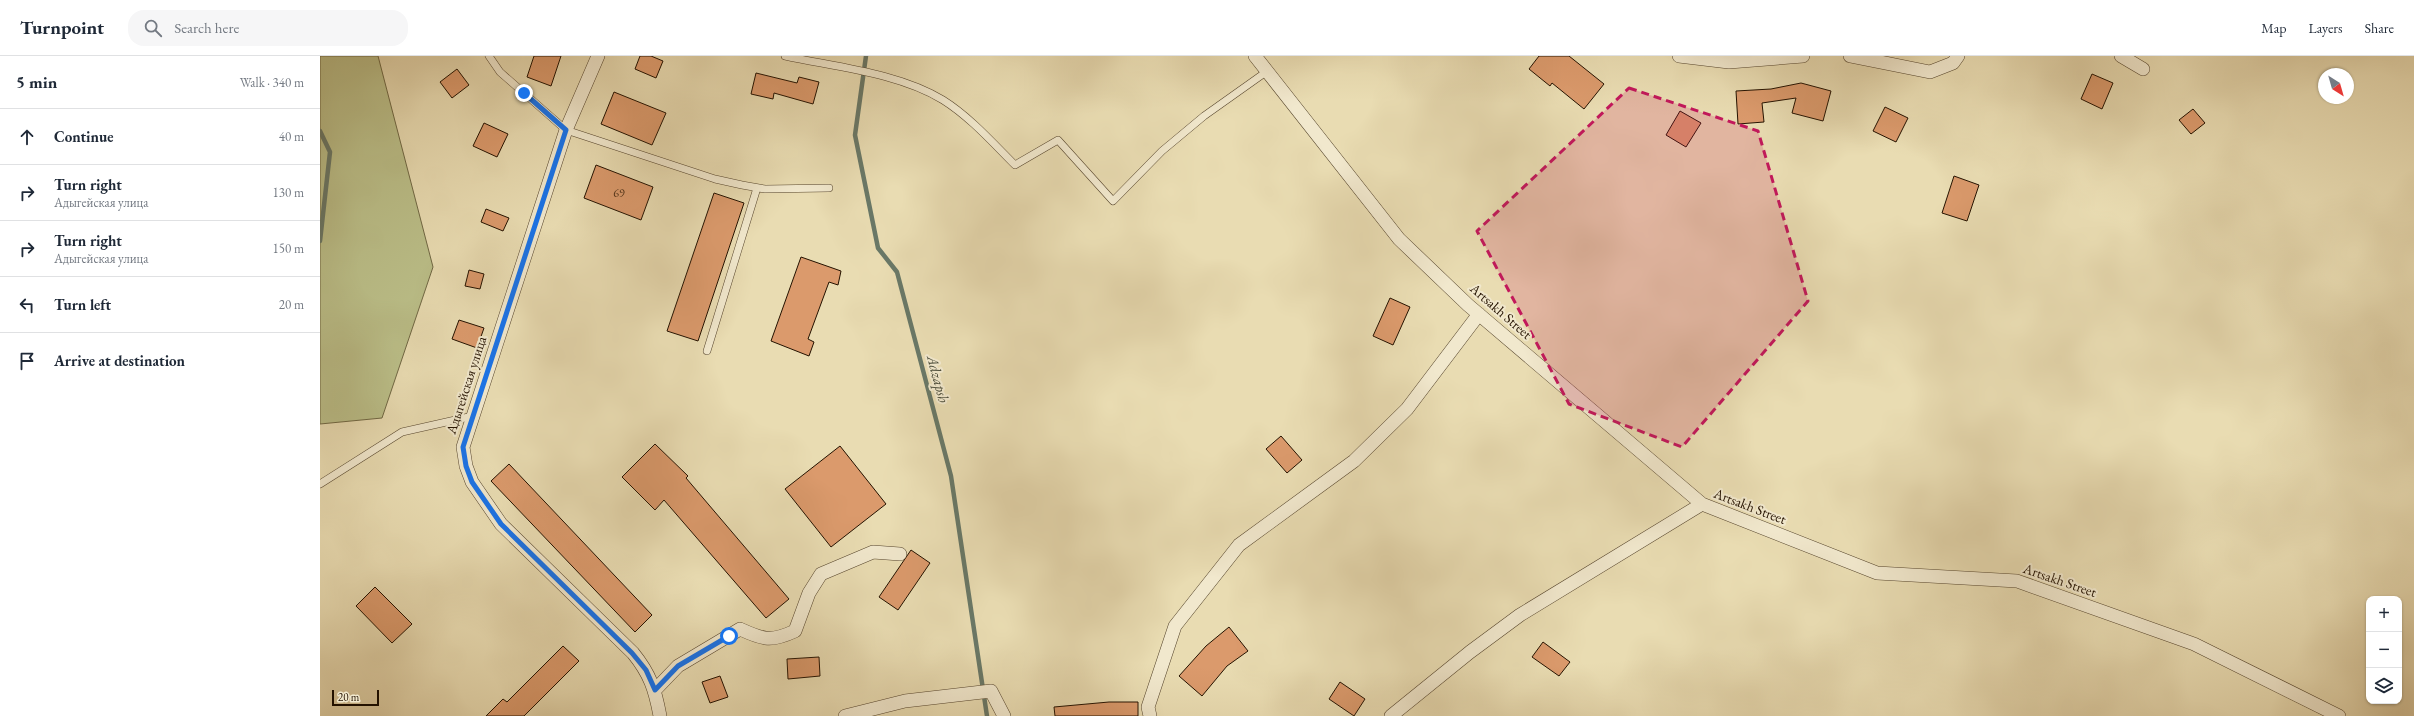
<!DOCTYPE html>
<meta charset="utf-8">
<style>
:root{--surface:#fff;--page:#f6f6f7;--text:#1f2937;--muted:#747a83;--line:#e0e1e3}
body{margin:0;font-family:"EB Garamond",serif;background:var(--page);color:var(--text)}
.controls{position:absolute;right:12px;bottom:12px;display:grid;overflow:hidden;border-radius:8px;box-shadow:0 1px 3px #0004}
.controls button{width:36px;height:36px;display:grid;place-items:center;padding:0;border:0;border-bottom:1px solid var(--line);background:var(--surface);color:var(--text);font:20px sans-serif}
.compass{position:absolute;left:1998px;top:12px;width:36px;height:36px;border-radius:50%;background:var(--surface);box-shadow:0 1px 3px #0004;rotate:143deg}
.scale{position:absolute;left:12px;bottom:10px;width:47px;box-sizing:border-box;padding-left:4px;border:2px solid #241200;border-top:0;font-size:11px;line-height:14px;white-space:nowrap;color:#241200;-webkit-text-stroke:3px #f1e8cd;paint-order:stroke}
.stop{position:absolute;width:12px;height:12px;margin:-9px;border:3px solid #1a73e8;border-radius:50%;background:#fff}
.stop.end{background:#1a73e8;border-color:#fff;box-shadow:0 1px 4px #0008}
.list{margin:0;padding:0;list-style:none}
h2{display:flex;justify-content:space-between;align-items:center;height:52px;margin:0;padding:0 16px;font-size:17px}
h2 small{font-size:13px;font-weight:400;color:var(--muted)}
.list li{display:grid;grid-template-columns:26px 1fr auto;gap:12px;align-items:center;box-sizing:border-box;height:56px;padding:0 16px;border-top:1px solid var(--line)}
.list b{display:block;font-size:15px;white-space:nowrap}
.list p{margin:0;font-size:13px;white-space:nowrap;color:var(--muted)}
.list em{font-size:13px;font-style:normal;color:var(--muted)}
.icon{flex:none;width:22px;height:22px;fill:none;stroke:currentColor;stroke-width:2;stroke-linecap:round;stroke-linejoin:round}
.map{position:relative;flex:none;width:2094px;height:660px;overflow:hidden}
header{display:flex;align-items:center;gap:24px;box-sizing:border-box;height:56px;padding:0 20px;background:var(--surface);border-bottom:1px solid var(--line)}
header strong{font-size:19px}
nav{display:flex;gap:22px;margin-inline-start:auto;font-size:14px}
.search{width:280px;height:36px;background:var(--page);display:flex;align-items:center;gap:10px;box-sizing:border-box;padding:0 14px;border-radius:16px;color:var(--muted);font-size:15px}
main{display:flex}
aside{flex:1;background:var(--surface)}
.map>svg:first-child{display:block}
.green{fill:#bbbf89;stroke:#706844}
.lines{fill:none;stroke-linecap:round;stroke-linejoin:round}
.stream{stroke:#697867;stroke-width:4.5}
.building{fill:#db9a6c;stroke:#241200}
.lane-casing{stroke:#55442c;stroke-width:8}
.street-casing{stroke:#55442c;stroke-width:14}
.lane{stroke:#f1e8cd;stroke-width:7}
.street{stroke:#f1e8cd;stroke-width:13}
.route{stroke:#1a73e8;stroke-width:5}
.marked{fill:#c2185b;fill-opacity:0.2;stroke:#c2185b;stroke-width:3;stroke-dasharray:8 5;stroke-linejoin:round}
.labels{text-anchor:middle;stroke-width:4;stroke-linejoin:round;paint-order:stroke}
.number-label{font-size:12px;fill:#52341b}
.street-label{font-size:14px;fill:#241200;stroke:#f1e8cd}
.water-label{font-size:15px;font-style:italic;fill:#4c4e3c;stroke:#f1e8cd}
</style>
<header>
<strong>Turnpoint</strong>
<div class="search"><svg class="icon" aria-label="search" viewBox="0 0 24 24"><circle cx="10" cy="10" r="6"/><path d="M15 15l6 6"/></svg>Search here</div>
<nav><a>Map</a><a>Layers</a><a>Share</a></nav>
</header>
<main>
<aside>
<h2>5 min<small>Walk · 340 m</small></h2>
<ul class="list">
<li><svg class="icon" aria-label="ahead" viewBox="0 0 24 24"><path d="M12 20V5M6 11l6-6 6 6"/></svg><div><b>Continue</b></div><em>40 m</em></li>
<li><svg class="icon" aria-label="right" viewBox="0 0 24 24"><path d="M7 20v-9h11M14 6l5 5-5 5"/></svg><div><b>Turn right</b><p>Адыгейская улица</p></div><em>130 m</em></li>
<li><svg class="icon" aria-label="right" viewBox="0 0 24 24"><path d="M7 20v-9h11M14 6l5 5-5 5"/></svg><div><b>Turn right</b><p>Адыгейская улица</p></div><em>150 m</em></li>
<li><svg class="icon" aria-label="left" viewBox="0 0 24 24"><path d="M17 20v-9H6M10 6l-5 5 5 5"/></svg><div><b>Turn left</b></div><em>20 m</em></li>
<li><svg class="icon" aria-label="arrive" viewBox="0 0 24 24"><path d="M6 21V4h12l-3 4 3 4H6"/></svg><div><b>Arrive at destination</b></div></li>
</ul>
</aside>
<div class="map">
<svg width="2094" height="660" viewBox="0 0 2094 660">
<rect width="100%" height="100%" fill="#e9dcb2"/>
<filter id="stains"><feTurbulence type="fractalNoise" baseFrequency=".005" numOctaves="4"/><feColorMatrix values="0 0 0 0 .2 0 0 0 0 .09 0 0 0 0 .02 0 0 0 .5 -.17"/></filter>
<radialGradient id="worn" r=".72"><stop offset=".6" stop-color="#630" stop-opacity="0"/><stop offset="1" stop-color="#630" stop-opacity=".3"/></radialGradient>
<path class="green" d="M 0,0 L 58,0 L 113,211 L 62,362 L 0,368 Z"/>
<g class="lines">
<path class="stream" d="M 546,0 L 535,79 L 558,192 L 577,216 L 631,420 L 667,660
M 0,75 L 10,96 L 0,185"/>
</g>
<path class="building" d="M 214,0 L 241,0 L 231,30 L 207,21 Z
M 320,0 L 331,0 L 343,5 L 336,22 L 315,13 Z
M 1219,0 L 1249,0 L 1284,28 L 1264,53 L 1232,27 L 1230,30 L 1209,13 Z
M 137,13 L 149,29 L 132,42 L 120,26 Z
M 436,17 L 477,27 L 479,21 L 499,26 L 493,48 L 454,37 L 453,43 L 431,38 Z
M 1772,18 L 1793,27 L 1782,53 L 1761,43 Z
M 1481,27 L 1511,35 L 1503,65 L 1472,57 L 1476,42 L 1442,47 L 1444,66 L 1418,68 L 1416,35 L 1451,33 Z
M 294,36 L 346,57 L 332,89 L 281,68 Z
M 1565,51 L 1588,62 L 1576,86 L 1553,75 Z
M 1873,53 L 1885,67 L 1871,78 L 1859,64 Z
M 1360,55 L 1381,67 L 1366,91 L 1346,79 Z
M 164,67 L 188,78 L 177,101 L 153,90 Z
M 276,109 L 333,131 L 321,164 L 264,142 Z
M 1634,120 L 1659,129 L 1647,165 L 1622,157 Z
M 394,137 L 424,147 L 378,285 L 347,275 Z
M 166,153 L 189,162 L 183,175 L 161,166 Z
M 481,201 L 521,215 L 518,229 L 509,226 L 488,283 L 494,286 L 489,300 L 451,285 Z
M 149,214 L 164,218 L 160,233 L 145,230 Z
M 1070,242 L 1090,251 L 1073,289 L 1053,280 Z
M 139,264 L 164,272 L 157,292 L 132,283 Z
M 961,380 L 982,404 L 967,417 L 946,393 Z
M 335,388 L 368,420 L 366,422 L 469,543 L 446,562 L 344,444 L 335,454 L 302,421 Z
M 520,390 L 566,448 L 511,491 L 465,433 Z
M 189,408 L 332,559 L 315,576 L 171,425 Z
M 591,494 L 610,507 L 578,554 L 559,541 Z
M 55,531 L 92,568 L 72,587 L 36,550 Z
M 909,571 L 928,595 L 907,610 L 882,640 L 859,620 L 886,590 Z
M 1223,586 L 1250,606 L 1239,620 L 1212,601 Z
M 243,590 L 259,605 L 204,660 L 166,660 L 183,643 L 187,646 Z
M 499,601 L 500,620 L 468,623 L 467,603 Z
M 400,620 L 408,641 L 390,647 L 382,626 Z
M 1020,626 L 1045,643 L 1034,660 L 1009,643 Z
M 789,646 L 818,646 L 818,660 L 735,660 L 734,651 Z"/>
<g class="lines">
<defs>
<path id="lane" d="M 169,0 L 180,16 L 246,74 L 395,123 L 422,129 L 445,133 L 509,132
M 465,0 C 516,11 579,17 623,44 C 650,61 673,87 695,109 L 738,84 L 793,145 L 842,95 L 884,60 L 946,16
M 387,295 L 437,132
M 0,428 L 82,376 L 153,360"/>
<path id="street" d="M 278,0 L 246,74 L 143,391 L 146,410 L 152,426 L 181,468 L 313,597 C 330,618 335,633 340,660
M 935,0 L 1079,183 L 1148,249 L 1382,448 L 1557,517 L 1697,525 L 1874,588 L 2019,660
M 1359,0 L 1409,6 L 1483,0
M 1530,0 L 1610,16 L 1633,7 L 1638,0
M 1801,0 L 1823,13
M 335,634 L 358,610 L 420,573 C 444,584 451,586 475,575 L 489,537 L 501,518 L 553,496 L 580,498
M 525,660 L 585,645 L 671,635 L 684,660
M 830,660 L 828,651 L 855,570 L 919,489 L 1034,405 L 1087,353 L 1159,258
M 1071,660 L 1150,596 L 1200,559 L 1382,448"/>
</defs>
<use href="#lane" class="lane-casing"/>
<use href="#street" class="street-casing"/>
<use href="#lane" class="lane"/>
<use href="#street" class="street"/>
</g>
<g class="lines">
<path class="route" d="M 204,37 L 246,74 L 143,391 L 146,410 L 152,426 L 181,468 L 312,597 L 326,614 L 335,634 L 358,610 L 409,580"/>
</g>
<path class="marked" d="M 1309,32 L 1438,75 L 1488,245 L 1362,391 L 1249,348 L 1157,175 Z"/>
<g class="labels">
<g class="number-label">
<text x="299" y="141">69</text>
</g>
<g class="street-label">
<text transform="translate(1181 255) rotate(41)" y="5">Artsakh Street</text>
<text transform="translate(146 329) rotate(-72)" y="5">Адыгейская улица</text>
<text transform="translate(1430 450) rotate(21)" y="5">Artsakh Street</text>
<text transform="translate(1740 524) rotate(19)" y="5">Artsakh Street</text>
</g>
<g class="water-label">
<text transform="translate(618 323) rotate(75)" y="5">Adzapsh</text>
</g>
</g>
<rect width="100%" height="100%" filter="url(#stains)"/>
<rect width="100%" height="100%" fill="url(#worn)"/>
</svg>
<div class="controls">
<button>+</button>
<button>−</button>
<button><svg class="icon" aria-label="layers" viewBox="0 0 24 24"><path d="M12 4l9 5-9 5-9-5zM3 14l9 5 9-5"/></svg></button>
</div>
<svg class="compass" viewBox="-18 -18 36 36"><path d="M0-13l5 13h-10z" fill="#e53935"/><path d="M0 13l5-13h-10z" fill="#747a83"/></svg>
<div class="scale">20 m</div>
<div class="stop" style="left:409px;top:580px"></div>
<div class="stop end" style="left:204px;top:37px"></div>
</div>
</main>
